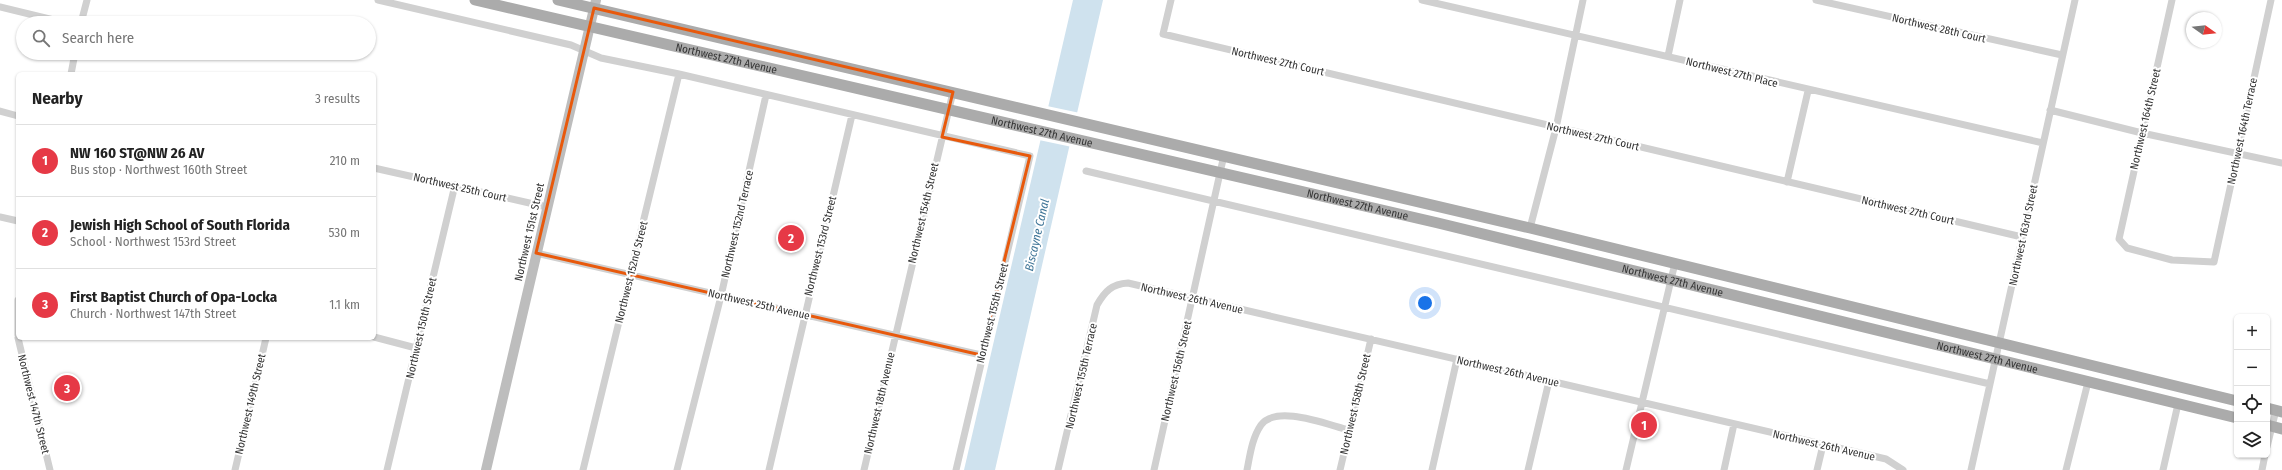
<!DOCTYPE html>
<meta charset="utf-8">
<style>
:root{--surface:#fff;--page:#f6f6f6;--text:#222;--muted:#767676;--line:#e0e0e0;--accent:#e63946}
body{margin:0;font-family:"Fira Sans Condensed",sans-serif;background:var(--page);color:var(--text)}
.controls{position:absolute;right:12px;bottom:12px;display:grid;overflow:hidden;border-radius:6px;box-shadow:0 1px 3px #0004}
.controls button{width:36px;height:36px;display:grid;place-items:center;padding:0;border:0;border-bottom:1px solid var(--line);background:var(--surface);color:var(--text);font:20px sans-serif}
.compass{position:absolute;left:2186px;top:12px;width:36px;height:36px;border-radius:50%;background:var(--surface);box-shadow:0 1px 3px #0004;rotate:105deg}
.you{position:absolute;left:1425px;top:303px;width:14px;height:14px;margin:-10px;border:3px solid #fff;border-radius:50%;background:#1a73e8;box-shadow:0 0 0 6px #1a73e833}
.badge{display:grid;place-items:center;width:26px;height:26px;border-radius:50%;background:var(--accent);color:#fff;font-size:13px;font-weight:700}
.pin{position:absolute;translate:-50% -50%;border:2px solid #fff;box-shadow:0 1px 4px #0006}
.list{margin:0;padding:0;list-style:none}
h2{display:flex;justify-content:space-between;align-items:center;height:52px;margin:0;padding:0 16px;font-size:17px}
h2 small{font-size:13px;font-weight:400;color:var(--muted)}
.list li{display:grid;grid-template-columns:26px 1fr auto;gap:12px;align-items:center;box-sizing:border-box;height:72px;padding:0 16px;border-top:1px solid var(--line)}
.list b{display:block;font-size:15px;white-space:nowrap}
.list p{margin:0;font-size:13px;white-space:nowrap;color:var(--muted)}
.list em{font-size:13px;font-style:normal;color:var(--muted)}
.icon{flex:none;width:22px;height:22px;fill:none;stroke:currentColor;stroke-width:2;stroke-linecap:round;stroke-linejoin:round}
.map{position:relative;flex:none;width:2282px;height:470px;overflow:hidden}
.search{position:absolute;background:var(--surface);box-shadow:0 1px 3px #0004;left:16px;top:16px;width:360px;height:44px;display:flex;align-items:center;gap:10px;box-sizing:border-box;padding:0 14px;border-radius:22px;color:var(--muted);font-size:15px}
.panel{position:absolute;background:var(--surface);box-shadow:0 1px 3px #0004;left:16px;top:72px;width:360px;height:268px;border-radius:6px}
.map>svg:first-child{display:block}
.water{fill:#cfe2ee}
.pier{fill:#fff}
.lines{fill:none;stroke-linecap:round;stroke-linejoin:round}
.street{stroke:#d0d0d0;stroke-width:7}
.secondary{stroke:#bdbdbd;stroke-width:10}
.primary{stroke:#ababab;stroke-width:11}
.marked{fill:none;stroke:#e8590c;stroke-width:3;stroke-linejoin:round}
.labels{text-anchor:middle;stroke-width:4;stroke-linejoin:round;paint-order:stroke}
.street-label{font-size:11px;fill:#333;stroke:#fff}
.water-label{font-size:12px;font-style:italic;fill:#3f7597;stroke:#fff}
</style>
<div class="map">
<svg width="2282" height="470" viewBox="0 0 2282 470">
<rect width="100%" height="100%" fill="#fff"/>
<path class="water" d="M 1073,0 L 1103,0 L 995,470 L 964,470 Z"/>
<path class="pier" d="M 1047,106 L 1080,113 L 1072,147 L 1039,140 Z"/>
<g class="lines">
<path class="street" d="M 378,0 L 571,45 L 601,58 L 679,74 L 1030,156 L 956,470
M 1171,0 L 1163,34 L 2022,237
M 1422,0 L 2043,143
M 1816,0 L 2062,55
M 2172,0 L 2119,239 L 2127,248 L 2172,260 L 2214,262 L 2271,0
M 0,7 L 66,23
M 81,23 L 87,0
M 1668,56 L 1680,0
M 71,74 L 75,53
M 2050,110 L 2142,133 L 2282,163
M 0,111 L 18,116
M 374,168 L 547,207
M 1086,171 L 1990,384
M 1787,182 L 1808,91
M 0,217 L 18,221
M 1530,228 L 1556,128 L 1583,0
M 536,253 L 981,355
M 18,300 L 18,335
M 374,337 L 416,348
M 18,338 L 50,470
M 2267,447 L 2276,410
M 235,470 L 266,338
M 387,470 L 455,185
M 583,470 L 679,74
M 677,470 L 721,296 L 766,95
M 769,470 L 852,115
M 864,470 L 953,92
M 1058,470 L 1097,305 C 1105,291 1112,284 1128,283 L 1886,459 L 1903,470
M 1154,470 L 1224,155
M 1247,470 C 1250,455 1252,438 1261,425 C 1276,404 1328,425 1349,430
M 1340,470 L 1371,339
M 1432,470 L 1457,359
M 1528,470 L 1549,381
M 1626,470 L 1675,263
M 1724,470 L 1734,424
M 1817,470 L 1823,445
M 1971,470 L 2075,0
M 2066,470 L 2088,382
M 2163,470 L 2178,404
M 2262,470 L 2265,455"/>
<path class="secondary" d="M 486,470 L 596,0"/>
<g class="primary">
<path id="s1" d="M 475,0 L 1438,223 L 2237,418"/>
<path d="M 558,0 L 1530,228 L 2237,401"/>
<path d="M 2267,408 L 2282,412"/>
<path d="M 2267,425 L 2282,429"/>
</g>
</g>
<path class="marked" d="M 594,8 L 953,92 L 942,137 L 1030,156 L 981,355 L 536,253 Z"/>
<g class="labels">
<g class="street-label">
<text transform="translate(1939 28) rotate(13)" y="4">Northwest 28th Court</text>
<text dy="4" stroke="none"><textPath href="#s1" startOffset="258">Northwest 27th Avenue</textPath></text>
<text transform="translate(1278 61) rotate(13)" y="4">Northwest 27th Court</text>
<text transform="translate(1732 72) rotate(14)" y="4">Northwest 27th Place</text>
<text transform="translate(2145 119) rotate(-77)" y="4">Northwest 164th Street</text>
<text dy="4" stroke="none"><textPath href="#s1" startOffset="582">Northwest 27th Avenue</textPath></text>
<text transform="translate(2242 131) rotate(-78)" y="4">Northwest 164th Terrace</text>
<text transform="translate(1593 136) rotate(13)" y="4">Northwest 27th Court</text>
<text transform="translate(460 187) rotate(13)" y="4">Northwest 25th Court</text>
<text dy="4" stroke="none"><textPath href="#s1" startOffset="906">Northwest 27th Avenue</textPath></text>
<text transform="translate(1908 210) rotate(13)" y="4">Northwest 27th Court</text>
<text transform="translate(923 213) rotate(-77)" y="4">Northwest 154th Street</text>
<text transform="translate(737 224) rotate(-77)" y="4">Northwest 152nd Terrace</text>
<text transform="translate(529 232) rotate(-77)" y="4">Northwest 151st Street</text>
<text transform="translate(2023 235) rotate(-78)" y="4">Northwest 163rd Street</text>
<text transform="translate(820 246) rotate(-76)" y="4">Northwest 153rd Street</text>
<text transform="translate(631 272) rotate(-76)" y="4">Northwest 152nd Street</text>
<text dy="4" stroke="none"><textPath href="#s1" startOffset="1230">Northwest 27th Avenue</textPath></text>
<text transform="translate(1192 298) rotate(13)" y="4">Northwest 26th Avenue</text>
<text transform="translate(759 304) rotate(13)" y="4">Northwest 25th Avenue</text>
<text transform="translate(992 313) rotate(-76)" y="4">Northwest 155th Street</text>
<text transform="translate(421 328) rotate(-77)" y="4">Northwest 150th Street</text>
<text dy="4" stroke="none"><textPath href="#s1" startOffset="1554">Northwest 27th Avenue</textPath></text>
<text transform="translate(1176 371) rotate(-77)" y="4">Northwest 156th Street</text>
<text transform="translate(1508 371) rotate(13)" y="4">Northwest 26th Avenue</text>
<text transform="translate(1081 376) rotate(-77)" y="4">Northwest 155th Terrace</text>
<text transform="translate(879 403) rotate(-77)" y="4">Northwest 18th Avenue</text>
<text transform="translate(34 404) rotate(76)" y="4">Northwest 147th Street</text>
<text transform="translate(250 404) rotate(-77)" y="4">Northwest 149th Street</text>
<text transform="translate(1355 404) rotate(-77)" y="4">Northwest 158th Street</text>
<text transform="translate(1824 445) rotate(13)" y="4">Northwest 26th Avenue</text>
</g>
<g class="water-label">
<text transform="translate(1037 235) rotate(-77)" y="4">Biscayne Canal</text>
</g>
</g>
</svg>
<div class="controls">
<button>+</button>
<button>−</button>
<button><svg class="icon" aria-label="locate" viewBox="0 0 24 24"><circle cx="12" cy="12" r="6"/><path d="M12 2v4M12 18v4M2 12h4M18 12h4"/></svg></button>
<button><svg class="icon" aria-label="layers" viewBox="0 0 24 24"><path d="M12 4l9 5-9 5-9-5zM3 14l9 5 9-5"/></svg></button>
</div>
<svg class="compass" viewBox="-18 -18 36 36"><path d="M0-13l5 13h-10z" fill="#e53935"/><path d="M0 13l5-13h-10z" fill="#767676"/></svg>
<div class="you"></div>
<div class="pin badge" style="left:1644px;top:425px">1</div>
<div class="pin badge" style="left:791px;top:238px">2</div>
<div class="pin badge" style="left:67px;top:388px">3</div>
<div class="search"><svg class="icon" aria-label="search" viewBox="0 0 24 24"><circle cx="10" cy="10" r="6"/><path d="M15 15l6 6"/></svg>Search here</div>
<section class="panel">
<h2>Nearby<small>3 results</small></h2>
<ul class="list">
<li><span class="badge">1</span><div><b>NW 160 ST@NW 26 AV</b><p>Bus stop · Northwest 160th Street</p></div><em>210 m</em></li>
<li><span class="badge">2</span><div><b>Jewish High School of South Florida</b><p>School · Northwest 153rd Street</p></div><em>530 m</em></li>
<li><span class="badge">3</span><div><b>First Baptist Church of Opa-Locka</b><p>Church · Northwest 147th Street</p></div><em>1.1 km</em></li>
</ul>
</section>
</div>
